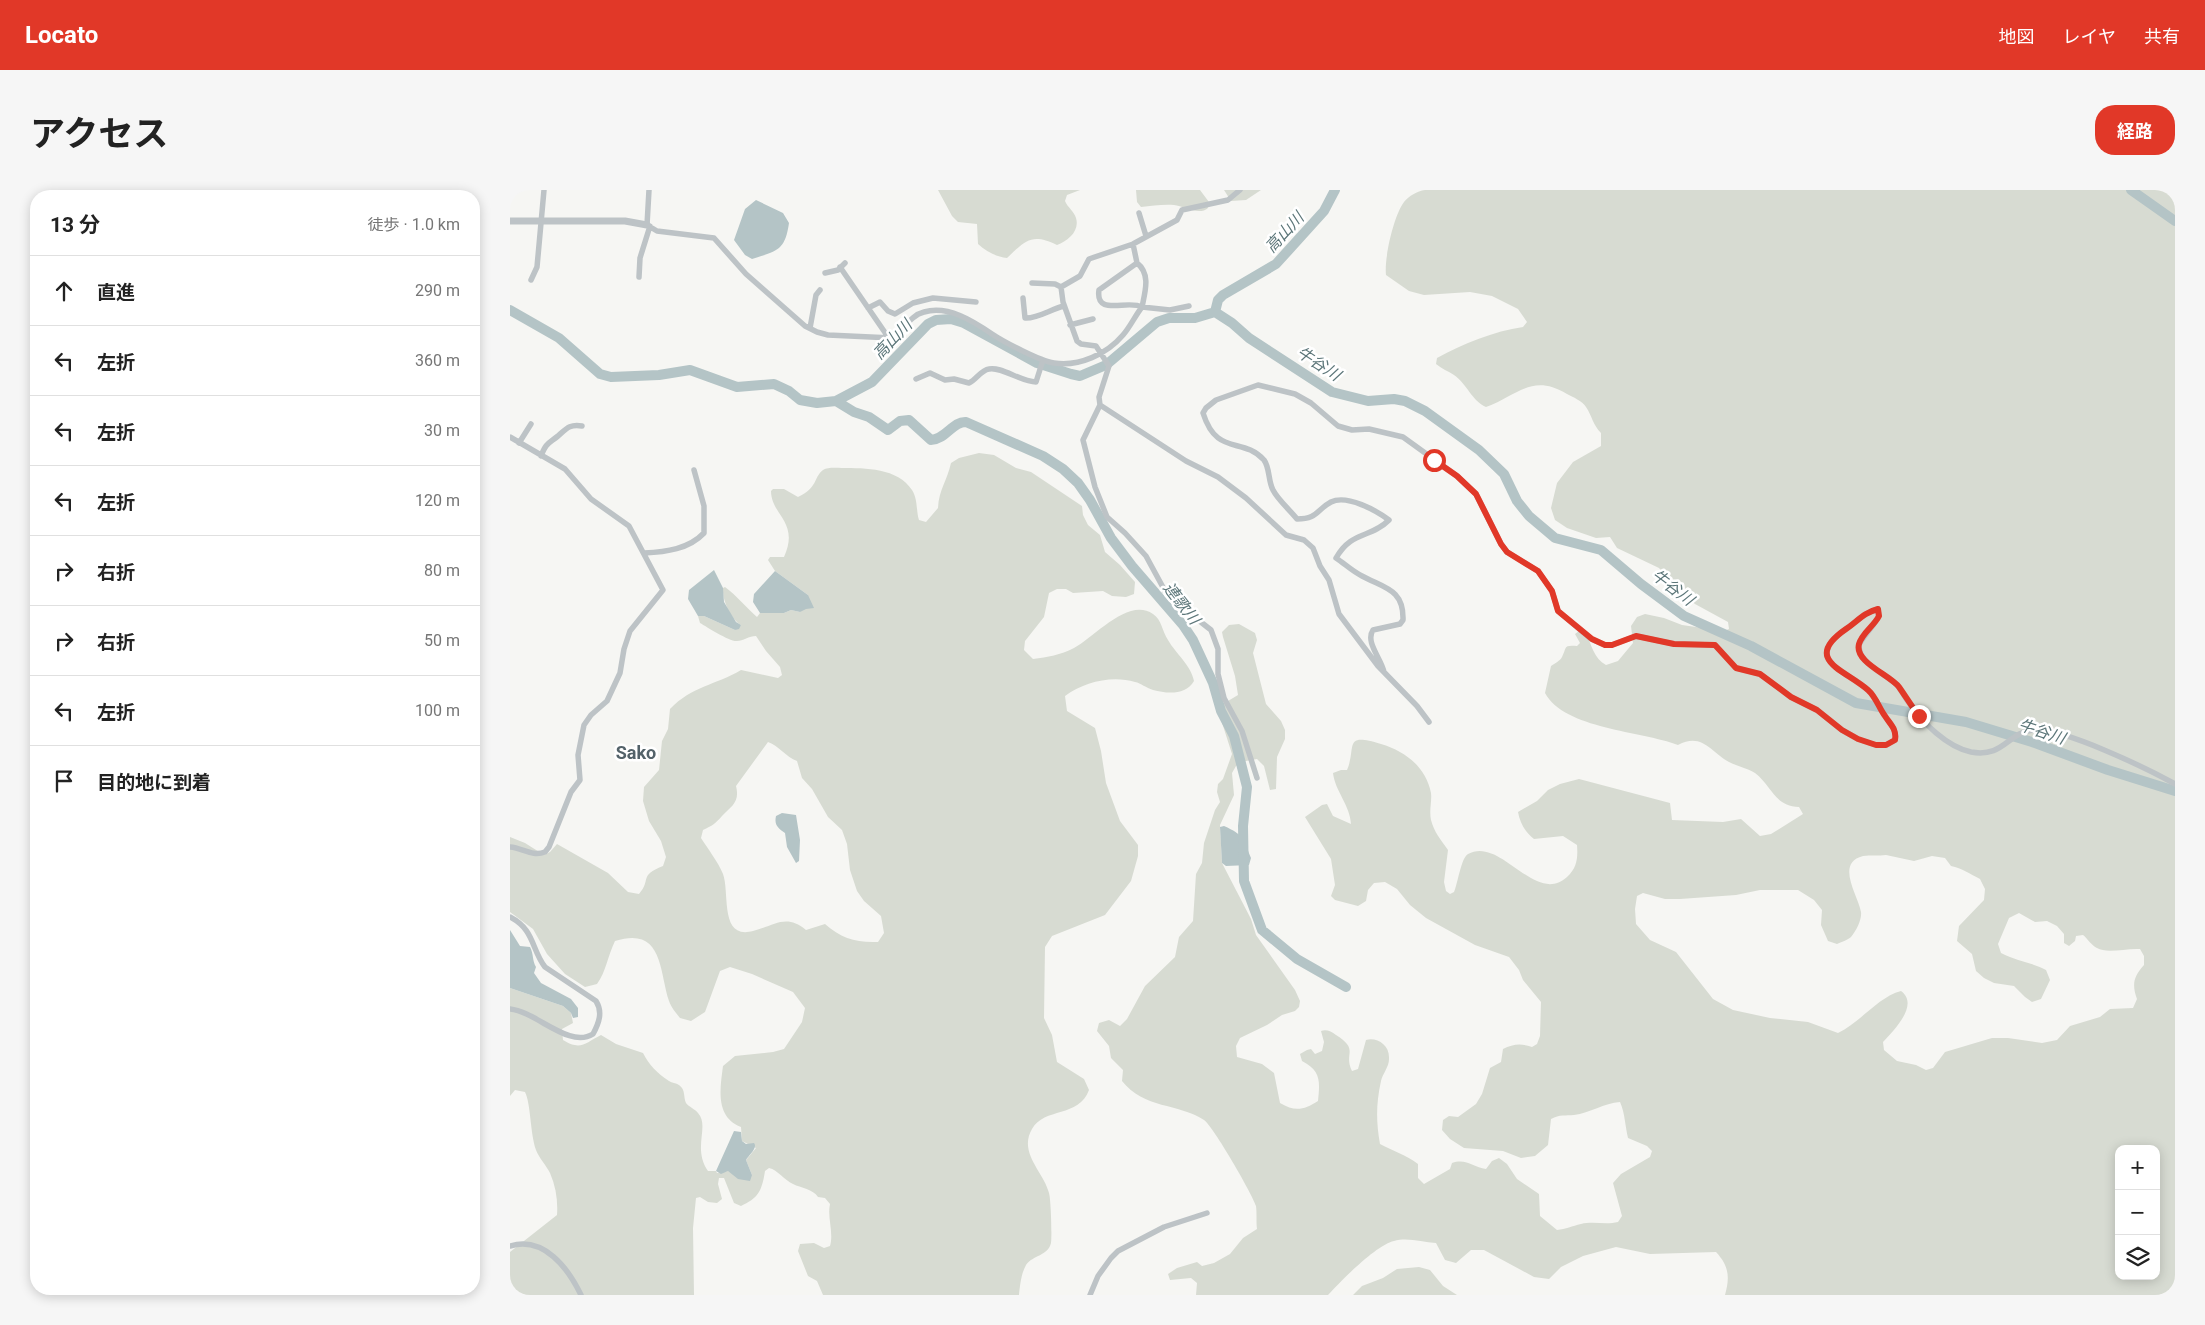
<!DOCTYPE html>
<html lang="ja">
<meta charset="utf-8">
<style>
:root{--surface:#fff;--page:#f6f6f6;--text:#222;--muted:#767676;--line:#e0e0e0;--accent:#e13828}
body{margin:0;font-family:Roboto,"Noto Sans JP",sans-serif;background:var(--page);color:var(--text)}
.controls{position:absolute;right:15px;bottom:15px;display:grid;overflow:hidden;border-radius:10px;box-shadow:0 2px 12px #0003}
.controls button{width:45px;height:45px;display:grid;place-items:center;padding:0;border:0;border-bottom:1px solid var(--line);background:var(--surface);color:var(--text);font:25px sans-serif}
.stop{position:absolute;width:15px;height:15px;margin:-11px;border:4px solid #e13828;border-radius:50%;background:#fff}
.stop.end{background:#e13828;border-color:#fff;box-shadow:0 1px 5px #0008}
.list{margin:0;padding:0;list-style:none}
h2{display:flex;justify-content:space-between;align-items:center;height:65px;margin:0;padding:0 20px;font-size:21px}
h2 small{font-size:16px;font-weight:400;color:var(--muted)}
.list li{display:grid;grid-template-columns:32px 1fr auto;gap:15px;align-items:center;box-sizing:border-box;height:70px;padding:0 20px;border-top:1px solid var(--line)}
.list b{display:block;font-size:19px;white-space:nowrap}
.list em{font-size:16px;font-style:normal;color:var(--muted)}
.icon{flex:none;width:28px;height:28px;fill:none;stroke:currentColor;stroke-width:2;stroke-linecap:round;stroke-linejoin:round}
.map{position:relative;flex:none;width:1665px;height:1105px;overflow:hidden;border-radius:20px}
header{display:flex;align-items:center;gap:30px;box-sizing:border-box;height:70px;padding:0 25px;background:var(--accent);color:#fff}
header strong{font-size:24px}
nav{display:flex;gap:28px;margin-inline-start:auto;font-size:18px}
.intro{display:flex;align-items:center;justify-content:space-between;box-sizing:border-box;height:120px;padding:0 30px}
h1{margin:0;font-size:35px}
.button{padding:12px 22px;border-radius:20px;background:var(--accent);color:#fff;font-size:18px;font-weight:700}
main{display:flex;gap:30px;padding:0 30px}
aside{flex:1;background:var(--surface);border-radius:20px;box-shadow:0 2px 12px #0003}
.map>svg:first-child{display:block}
.green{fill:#d7dbd2;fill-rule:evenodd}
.water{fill:#b4c4c6}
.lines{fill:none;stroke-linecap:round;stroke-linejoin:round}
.river{stroke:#b4c4c6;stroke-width:10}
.minor{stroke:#bdc3c6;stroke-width:5.5}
.tertiary{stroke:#bdc3c6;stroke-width:7}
.route{stroke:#e13828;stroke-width:6}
.labels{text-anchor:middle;stroke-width:5;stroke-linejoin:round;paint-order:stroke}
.water-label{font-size:16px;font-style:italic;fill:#5c7679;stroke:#fff}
.quarter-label{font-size:18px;font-weight:bold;fill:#536269;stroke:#fff}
</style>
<header>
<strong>Locato</strong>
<nav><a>地図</a><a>レイヤ</a><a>共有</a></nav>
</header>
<div class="intro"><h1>アクセス</h1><a class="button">経路</a></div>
<main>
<aside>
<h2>13 分<small>徒歩 · 1.0 km</small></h2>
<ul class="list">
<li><svg class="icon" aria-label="ahead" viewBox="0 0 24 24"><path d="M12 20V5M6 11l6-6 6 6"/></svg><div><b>直進</b></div><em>290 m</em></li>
<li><svg class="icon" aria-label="left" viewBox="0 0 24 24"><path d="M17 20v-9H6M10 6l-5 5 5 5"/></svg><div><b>左折</b></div><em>360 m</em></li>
<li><svg class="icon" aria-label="left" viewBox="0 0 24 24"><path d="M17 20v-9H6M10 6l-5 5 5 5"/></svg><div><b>左折</b></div><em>30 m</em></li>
<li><svg class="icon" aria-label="left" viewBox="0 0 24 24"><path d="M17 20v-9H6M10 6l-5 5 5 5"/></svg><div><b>左折</b></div><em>120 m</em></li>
<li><svg class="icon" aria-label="right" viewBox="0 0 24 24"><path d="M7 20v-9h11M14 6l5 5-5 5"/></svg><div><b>右折</b></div><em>80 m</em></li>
<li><svg class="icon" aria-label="right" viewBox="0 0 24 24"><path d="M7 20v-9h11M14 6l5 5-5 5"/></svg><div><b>右折</b></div><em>50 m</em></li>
<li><svg class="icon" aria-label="left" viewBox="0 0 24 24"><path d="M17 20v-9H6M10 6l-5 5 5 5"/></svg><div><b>左折</b></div><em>100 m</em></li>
<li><svg class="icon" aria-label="arrive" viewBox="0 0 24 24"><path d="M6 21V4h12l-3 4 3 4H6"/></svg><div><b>目的地に到着</b></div></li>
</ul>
</aside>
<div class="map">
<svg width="1665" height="1105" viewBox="0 0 1665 1105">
<rect width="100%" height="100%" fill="#f6f6f3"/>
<path class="green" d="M 428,0 L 570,0 L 557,5 L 555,11 C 558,18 564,21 566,28 C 570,41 558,51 547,55 C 522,43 516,50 497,68 C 486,67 476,61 468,54 L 467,34 L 448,32 L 442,26 Z
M 626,0 L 690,0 L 699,12 L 698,18 C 689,26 674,16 664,15 C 653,14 642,16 631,17 L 627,12 Z
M 714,0 L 751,0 L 736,10 L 721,11 Z
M 915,0 L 1665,0 L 1665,1105 L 1215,1105 C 1220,1087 1219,1076 1206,1062 L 1140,1064 L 1106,1057 L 1073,1066 L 1051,1077 L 1039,1089 L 1024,1087 L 974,1060 L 961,1060 L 946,1073 L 935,1070 L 926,1053 C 912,1052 897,1047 884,1051 C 866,1055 831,1091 818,1105 L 686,1105 L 687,1093 L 681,1088 L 660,1090 L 658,1084 L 667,1078 L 687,1072 L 692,1076 L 704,1073 L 720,1064 L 733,1048 L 747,1039 C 746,1032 747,1023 746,1016 C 743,1005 703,936 694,930 C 668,913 634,919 612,891 L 613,880 L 601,868 L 599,856 L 587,841 L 589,833 L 599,830 L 610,836 L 617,829 L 635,796 L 665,767 L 669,747 L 683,731 L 686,684 L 692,673 L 694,653 L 705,620 L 710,612 L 707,602 L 708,594 L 713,589 L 722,564 L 708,520 L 713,514 L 728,505 L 725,486 L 713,447 L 712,442 L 719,435 L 729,434 L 745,443 L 747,450 L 743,463 L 756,514 L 771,531 L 775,540 L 775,549 L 767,567 L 766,599 L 760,600 L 754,576 L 747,569 L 736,571 L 726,576 L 722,583 L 724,605 L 710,635 L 712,673 L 741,729 L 746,745 L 785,800 L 790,811 L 789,817 L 785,821 L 772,825 L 757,835 L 730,848 L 726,856 L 727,867 L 752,874 L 764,883 L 770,913 C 785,922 794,920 808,911 C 810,891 811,881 792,871 L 790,864 L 797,860 L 801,859 L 805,864 L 812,861 L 814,852 L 811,841 C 816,839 821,841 826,845 C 850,860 833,863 842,881 L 848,879 L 856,850 C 867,847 880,855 879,869 C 879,877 873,883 871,891 C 866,914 866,931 870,954 C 883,961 896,965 908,974 L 908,988 L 914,994 L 940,979 L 942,973 C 956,968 963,977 976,979 L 982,971 L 989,968 L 997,974 L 1007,989 L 1029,1004 L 1030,1026 L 1047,1040 C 1056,1039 1062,1036 1071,1034 C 1083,1031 1096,1035 1108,1032 L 1112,1026 L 1103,993 L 1111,984 L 1140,967 L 1142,961 L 1137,956 L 1118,948 C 1115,936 1115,923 1110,912 C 1094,913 1080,923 1064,925 C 1055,926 1050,924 1041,929 L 1038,955 L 1025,966 L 1011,968 L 993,961 L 954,958 L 940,949 L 932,940 L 933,930 L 939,926 L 948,927 L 966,914 L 972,904 L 980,878 L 991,872 L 993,859 C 1003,854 1011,853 1022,857 L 1027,854 L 1030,846 L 1031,812 L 1013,790 L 1009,780 L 999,767 L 965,755 L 916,728 L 900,715 L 887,699 L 875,692 L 864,693 L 858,700 L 856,711 L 848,716 L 825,710 L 821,706 L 825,695 L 821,669 L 795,627 L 812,615 L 817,614 L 823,626 L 841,634 C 840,615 825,601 823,583 L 831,580 L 837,580 C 847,557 832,542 871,554 C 895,561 916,577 921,603 C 922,612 919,620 921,630 C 924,642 931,650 938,660 L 934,692 L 936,701 L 940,704 L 944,702 C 948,693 951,668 958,664 C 991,646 1025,716 1057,687 C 1067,678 1068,668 1067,655 L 1053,646 L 1024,649 C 1015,642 1010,633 1008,622 L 1027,611 L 1038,600 L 1050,594 L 1069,589 L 1160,613 L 1162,630 L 1213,632 L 1231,629 L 1250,646 L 1261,644 L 1293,624 L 1289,617 C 1264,616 1262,596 1245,583 C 1237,578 1227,576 1219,572 C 1201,562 1192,542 1168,555 C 1132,541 1054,539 1035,503 L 1041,476 C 1045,473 1050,471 1052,467 C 1057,457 1053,455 1067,456 L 1070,453 L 1065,444 L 1069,441 L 1076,442 C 1081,454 1084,469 1096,475 L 1108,471 L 1123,453 L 1121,436 L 1127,427 L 1135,424 L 1154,428 L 1172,435 L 1214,441 L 1219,439 L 1218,432 L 1185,414 L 1169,402 L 1149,378 L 1107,358 L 1100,347 L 1086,348 L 1057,338 L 1045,330 L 1041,318 L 1047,293 L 1063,272 L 1091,256 L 1091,243 C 1083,235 1082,226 1076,217 C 1072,211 1063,207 1057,204 C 1022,183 1008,205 976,217 C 962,211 957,194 944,185 C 938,181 932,179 926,174 L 927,168 C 953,154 984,141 1013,137 L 1017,132 L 1008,119 L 982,106 L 960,102 L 914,105 L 899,101 L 876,85 C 874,68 884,25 894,12 C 899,6 907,1 915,0 ZM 1376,665 L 1404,671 L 1422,666 L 1435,668 L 1441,676 C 1452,678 1460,684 1470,689 L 1475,699 L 1474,710 L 1449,736 L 1447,751 L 1462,764 L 1466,781 L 1474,788 L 1484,793 L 1504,796 L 1515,807 L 1522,812 L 1531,809 L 1540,790 L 1536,780 C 1521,772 1506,771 1491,763 L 1488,754 L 1499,728 L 1509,723 L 1525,732 L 1537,731 L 1547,736 L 1554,744 L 1554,753 L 1559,756 L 1565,751 L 1566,746 L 1573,745 C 1577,748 1582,756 1587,758 C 1597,764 1616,758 1630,759 L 1634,766 L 1634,775 C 1623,787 1622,795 1627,809 L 1623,818 L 1600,819 L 1590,827 L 1560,836 L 1547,850 L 1532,853 L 1498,848 L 1482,848 L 1435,862 L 1423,878 L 1416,880 L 1406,875 L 1387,871 L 1374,860 L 1373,852 C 1383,841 1410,815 1391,801 C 1368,807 1351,832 1328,843 L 1298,832 L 1260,828 L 1223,820 L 1203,809 L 1166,762 L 1140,750 L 1126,734 L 1125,719 L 1127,706 L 1133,703 L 1155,709 L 1170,709 L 1226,705 L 1250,700 L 1288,700 L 1304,710 L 1312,720 L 1311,735 L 1318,751 L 1327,754 C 1331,752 1338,750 1341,747 C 1346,741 1352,730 1351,722 C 1348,705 1325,673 1353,666 C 1360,665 1369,666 1376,665 ZM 1609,959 L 1646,959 L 1646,1086 L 1609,1086 Z
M 469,263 L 484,265 L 506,278 L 521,282 L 572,316 L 573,325 L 578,335 L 590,345 L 595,362 L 610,375 L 625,392 L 624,404 L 616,407 L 602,406 L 593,401 L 563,403 L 556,399 L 547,399 L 539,403 L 534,427 L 515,451 L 514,460 L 523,469 C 538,467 550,465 564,458 C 585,447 618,407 643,424 C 652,430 652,441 658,450 C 666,464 681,475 684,491 C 676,505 658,504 643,500 C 636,498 631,493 625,492 C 602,485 574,492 555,506 L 557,521 L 585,538 L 591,561 L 596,593 L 610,631 L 628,655 L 628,666 L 621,691 L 595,725 L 542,746 L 535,757 L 534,828 L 542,845 L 547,872 L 574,889 L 579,900 C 569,928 534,917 522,939 C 508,963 534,982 539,1003 C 541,1010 542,1046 541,1053 C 538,1066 523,1065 516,1075 C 511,1084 510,1096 509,1105 L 313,1105 L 307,1091 L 298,1086 L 288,1061 L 290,1054 L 304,1053 L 314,1058 L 320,1056 C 324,1042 317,1028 320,1014 L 315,1008 L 308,1007 C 303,999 291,998 283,994 C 274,990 268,980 259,978 L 255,981 C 252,1000 249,1008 231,1016 L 224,1013 L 214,988 L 209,988 L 208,994 L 212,1009 L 207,1013 L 198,1012 L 190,1007 L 186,1008 L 183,1038 L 184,1105 L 0,1105 L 0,1062 L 47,1025 C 48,1011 46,997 40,983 C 36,975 29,968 26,960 C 20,943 21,914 15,902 L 5,900 L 0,906 L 0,798 L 53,816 L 61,823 L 63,833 L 52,839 L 53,850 C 71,861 75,853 91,845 L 106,854 L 133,863 C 139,875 147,883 159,891 C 162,893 166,893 169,895 C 176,900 173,907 176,913 C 179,917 185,919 188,923 C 200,936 182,958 198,981 L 206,981 L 207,983 L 218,981 L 242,985 L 236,970 L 246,958 L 232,951 L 231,937 C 205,927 210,899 213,876 L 225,866 L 263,862 L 274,859 L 292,832 L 295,818 L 283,802 L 242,784 L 220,777 L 210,781 L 195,822 L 181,831 L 170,828 C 166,823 161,817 159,811 C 149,780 153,736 105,751 C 98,765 96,782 87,794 L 75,797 L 55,784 L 37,764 L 23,739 L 0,722 L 0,647 L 15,653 L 34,665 L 40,662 L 47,654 L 98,683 L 118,702 L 129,704 C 142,689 128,686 153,676 L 156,667 L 151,651 L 139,631 L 133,611 L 134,597 L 149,580 L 152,551 L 158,539 L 160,519 C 182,496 206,495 231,480 L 268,488 L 272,485 L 270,477 L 256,461 L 246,446 C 239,446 233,451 227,451 C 220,452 197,437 190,433 L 188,426 L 194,426 L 225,440 L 231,435 C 221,429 212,410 213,398 L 215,397 C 226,405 237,418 247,427 L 250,423 L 274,423 L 281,420 L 290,422 L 298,405 L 265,381 L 258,370 L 260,367 L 274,367 C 290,332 261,325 261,301 L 263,299 L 274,299 L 288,307 C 308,298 303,288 313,280 C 318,277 326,278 332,278 C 355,278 388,278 402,300 C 408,309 406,321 409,330 L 416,332 L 428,318 C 429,299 437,291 441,273 L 449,268 ZM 258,552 C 269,556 276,567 287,571 L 292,588 L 302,599 L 318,627 L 332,640 L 337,654 L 340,680 L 347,701 L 354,711 L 371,726 L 374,743 L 368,752 C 346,753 331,748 315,734 L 296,740 C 276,723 264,736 243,741 C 209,750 220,703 213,684 C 208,672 198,659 191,648 L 193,640 C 202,636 206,633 212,626 C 222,616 230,612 226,596 Z
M 909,1077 L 920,1080 L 933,1096 L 947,1105 L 843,1105 L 852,1096 L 873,1088 L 887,1079 Z"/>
<path class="water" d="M 246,10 L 273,23 L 279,33 C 275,61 267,61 242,69 L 235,65 L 224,50 L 235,19 Z
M 204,380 L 213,398 L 214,412 L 226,432 L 231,435 L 229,439 L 225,440 L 194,426 L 188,426 L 178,409 L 179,400 Z
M 265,381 L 298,405 L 304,418 L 296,419 L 290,422 L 281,420 L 274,423 L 250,423 L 243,412 L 244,404 Z
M 272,623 L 286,625 L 290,650 L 289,671 L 286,673 L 277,657 L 275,643 C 268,638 264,635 266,626 Z
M 714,636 C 734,645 733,648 741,668 L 739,675 L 716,676 L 712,673 L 710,637 Z
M 0,740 L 10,756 L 20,757 C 24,765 22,770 26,777 L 24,783 L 31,793 L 61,809 L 68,818 L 68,827 L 63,828 L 61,823 L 53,816 L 0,798 Z
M 224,941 L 231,942 L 232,951 L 236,954 L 244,953 C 248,958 239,965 236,970 L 242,985 L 240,991 L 228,989 L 218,981 L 211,984 L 206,981 Z"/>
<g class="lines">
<path class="river" d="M 1621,0 L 1665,31
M 0,120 L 49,148 L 90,184 L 101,187 L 149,185 L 180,180 L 227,197 L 264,194 L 279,201 L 290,210 L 307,213 L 326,211 L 362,192 L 418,134 L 426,130 L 441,129 L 454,133 L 527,173 L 561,184 L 570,186 L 596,175 L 647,132 L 659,128 L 685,128 L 705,122 L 708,110 L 713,105 L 766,74 L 814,21 L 825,0
M 705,122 L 722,133 L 739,148 L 822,202 L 858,211 L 884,209 L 895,211 L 915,221 L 969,260 L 994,284 L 1007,311 L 1019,326 L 1045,348 L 1091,360 L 1131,394 L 1174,426 L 1241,456 L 1346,513 L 1456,532 L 1522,552 L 1598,580 L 1665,601
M 326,211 L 344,222 L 359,227 L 378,240 L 390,231 L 399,230 L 421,250 C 435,250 443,231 456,232 L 533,266 L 553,279 L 568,293 L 580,310 L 601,348 L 622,376 L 673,435 L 683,450 L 703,493 L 711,521 L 724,546 L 737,597 L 733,636 L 734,691 L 752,740 L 787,769 L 836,797"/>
<path class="minor" d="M 139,0 L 137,35 L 147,41 L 204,48 L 236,84 L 295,136 L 307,142 L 318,145 L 382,148 C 393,140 401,125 414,122 C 438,115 463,131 482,144 C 494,152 530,171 544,173 C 569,177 597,164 613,145 C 620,137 625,126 632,117 L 660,120 L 679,116
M 730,0 L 718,10 L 672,20 L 667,30 L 623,54 L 579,69 L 570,86 L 551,97 L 553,112 L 567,151 L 571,154 L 586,156 L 599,176 L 589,207 L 590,215 L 573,250 L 585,297 L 597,327 L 615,343 L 636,366 L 655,401 L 664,411 L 701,440 L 708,459 L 708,484 L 714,508 L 732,541 L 747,588
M 629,23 L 636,46
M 623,54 L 627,73 L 589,100 C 585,127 618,109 632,117 C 635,102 641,84 627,73
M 330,77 L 376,144 L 376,149
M 315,83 L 328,80 L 335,73
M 129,87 L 130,68 L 140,36
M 21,90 L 27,77 L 34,0
M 522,93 L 545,94 L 551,97
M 513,108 L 515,128 C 527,129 541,119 554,116
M 358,118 L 370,112 L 378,121 L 385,124 L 403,113 L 423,108 L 466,112
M 560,135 L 583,129
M 300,138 L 306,105 L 310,100
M 406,189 L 420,183 L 435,190 L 444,189 L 459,193 C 466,190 471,180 479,179 C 491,176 511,192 526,192 L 533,170
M 590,215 L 676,271 L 708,287 L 736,308 L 776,345 L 794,350 L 803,358 L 810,376 L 819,390 L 829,424 L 868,476 L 907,516 L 919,532
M 0,247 L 55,279 L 81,309 L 119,336 L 153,400 L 120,441 L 114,459 L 110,483 L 97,511 L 81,525 L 74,535 L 68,565 L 70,590 L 61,602 L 39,657 L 35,662 C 22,667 13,658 0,657
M 9,253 L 21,234
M 31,266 C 36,253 38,254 48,246 C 57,238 60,234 72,236
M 134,363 C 156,362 179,359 194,343 L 194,316 L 184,280
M 874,482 C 871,468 855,452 863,440 L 890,434 L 893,430 C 894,399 874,398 852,386 C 842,381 835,374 826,368 C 842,340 860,349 879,330 C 867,321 837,304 821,312 C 806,320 808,329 787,329 C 780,320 768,310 763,300 C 758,291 760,278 754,270 C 732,246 707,267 693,223 L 696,218 L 706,210 L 748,195 L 785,204 L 801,213 L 828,236 L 842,240 L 859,239 L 893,247 L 947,286 L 966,304 L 991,354 L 997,362 L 1028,381 L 1042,401 L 1048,421 L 1081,449 L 1095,455 L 1102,455 L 1126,446 L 1164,454 L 1205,455 L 1226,478 L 1250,484 L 1281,507 L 1307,520 L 1332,540 L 1348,549 L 1366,555 L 1376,555 L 1385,550 C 1387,539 1380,534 1375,526 C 1369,518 1366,507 1358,500 C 1336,480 1291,470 1336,439 C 1348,431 1353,423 1368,419 C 1368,421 1369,424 1368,427 C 1368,431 1352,448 1349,455 C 1349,475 1374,482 1386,494 C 1392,500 1394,507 1399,513 C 1413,533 1437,557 1461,562 C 1494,568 1498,542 1523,540 C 1552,537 1638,579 1665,594
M 0,727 C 25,740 21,759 35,777 L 86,811 C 93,822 89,833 83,844 C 59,859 27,822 0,819
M 0,1056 C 34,1046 58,1078 71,1105
M 580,1105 L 588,1086 L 601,1068 L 608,1061 L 654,1037 L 697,1023"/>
<path class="tertiary" d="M 0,31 L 115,31 L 137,35"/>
</g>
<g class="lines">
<path class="route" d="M 924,270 L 947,286 L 966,304 L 991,354 L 997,362 L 1028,381 L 1042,401 L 1048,421 L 1082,449 L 1095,455 L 1102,455 L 1126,446 L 1164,454 L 1205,455 L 1226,478 L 1250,484 L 1281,507 L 1307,520 L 1332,540 L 1348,549 L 1366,555 L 1376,555 L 1385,550 C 1387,539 1380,534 1375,526 C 1369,518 1366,507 1358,500 C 1336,480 1291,470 1336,439 C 1348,431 1353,423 1368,419 L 1369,426 C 1364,436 1352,443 1349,454 C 1344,472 1380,485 1389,497 C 1396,507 1402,517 1409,526"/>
</g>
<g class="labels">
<g class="water-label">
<text transform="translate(774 42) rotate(-47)" y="6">高山川</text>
<text transform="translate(382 149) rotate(-46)" y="6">高山川</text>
<text transform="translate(809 173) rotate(33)" y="6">牛谷川</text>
<text transform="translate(1163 397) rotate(37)" y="6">牛谷川</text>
<text transform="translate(672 413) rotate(52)" y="6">連歌川</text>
<text transform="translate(1532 541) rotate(18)" y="6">牛谷川</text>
</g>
<g class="quarter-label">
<text x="126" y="569">Sako</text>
</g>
</g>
</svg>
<div class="controls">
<button>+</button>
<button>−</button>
<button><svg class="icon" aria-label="layers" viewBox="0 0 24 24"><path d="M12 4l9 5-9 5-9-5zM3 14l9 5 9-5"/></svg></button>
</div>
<div class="stop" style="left:924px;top:270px"></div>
<div class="stop end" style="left:1409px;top:526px"></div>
</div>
</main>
